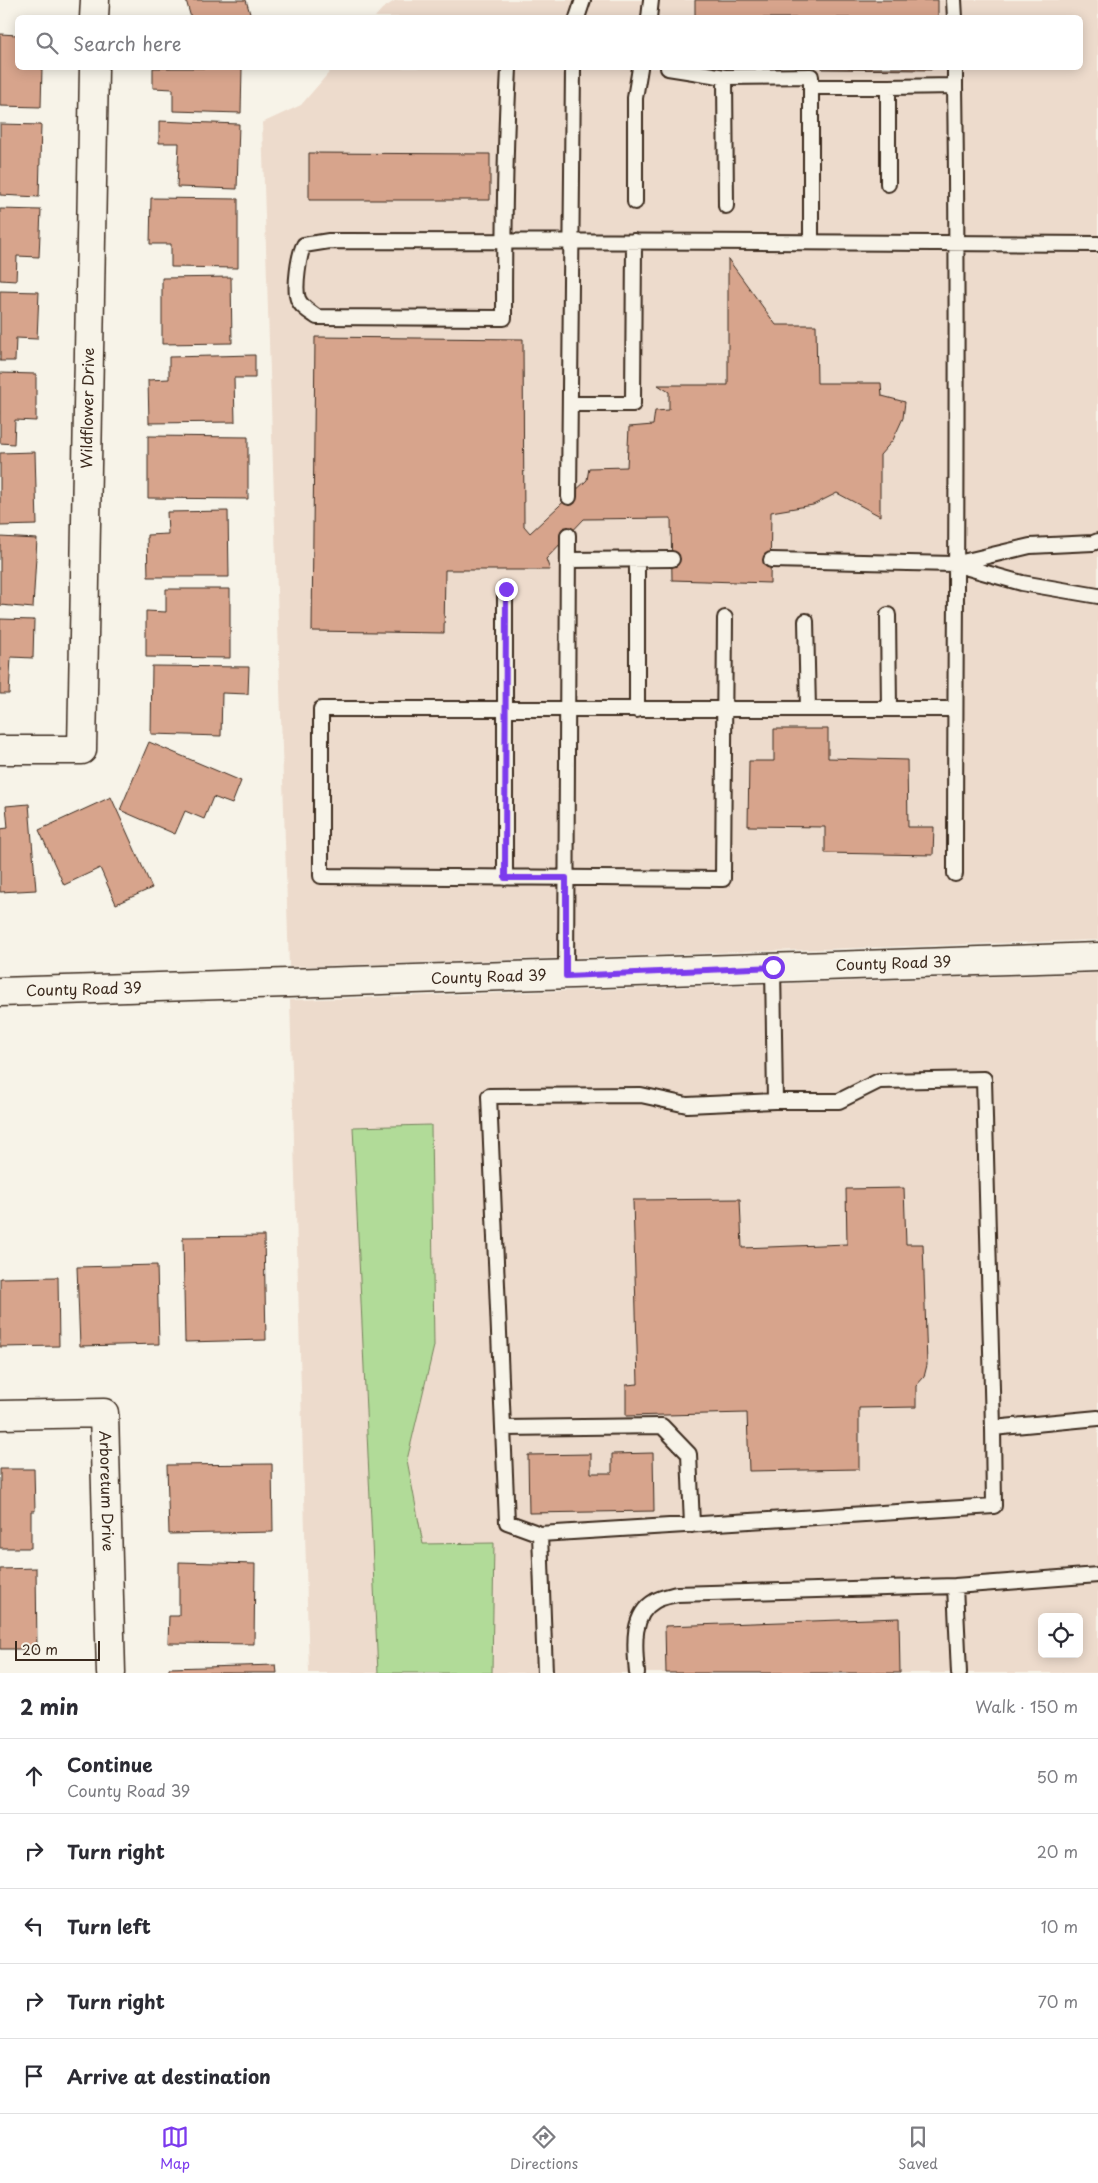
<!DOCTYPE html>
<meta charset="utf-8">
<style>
:root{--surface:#fff;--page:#f7f7f7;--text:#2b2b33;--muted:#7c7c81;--line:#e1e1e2;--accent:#7c3aed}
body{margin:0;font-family:"Playpen Sans",sans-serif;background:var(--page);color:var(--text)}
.controls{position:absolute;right:15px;bottom:15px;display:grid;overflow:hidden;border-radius:8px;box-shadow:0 2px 12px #0003}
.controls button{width:45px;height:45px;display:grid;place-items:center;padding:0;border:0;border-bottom:1px solid var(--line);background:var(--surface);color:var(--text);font:25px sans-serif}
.scale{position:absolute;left:15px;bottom:12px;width:85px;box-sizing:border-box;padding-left:5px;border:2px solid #3b2a1e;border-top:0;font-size:14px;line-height:18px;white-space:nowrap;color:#3b2a1e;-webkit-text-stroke:4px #f7f3e8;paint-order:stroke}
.stop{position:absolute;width:15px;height:15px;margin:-11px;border:4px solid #7c3aed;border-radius:50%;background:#fff}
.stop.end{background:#7c3aed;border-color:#fff;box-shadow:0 1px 5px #0008}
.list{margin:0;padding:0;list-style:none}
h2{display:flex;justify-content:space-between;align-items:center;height:65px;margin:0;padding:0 20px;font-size:21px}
h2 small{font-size:16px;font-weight:400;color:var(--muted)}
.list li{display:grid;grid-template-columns:32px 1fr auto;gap:15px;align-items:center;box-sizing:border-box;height:75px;padding:0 20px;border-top:1px solid var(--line)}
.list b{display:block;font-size:19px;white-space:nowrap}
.list p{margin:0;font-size:16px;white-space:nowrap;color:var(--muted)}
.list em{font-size:16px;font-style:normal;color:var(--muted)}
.icon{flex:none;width:28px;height:28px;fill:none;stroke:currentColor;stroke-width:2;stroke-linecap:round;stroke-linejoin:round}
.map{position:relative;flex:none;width:1098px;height:1673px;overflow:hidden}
.search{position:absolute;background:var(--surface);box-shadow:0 2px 12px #0003;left:15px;right:15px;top:15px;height:55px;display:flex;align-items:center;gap:12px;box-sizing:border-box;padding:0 18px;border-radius:8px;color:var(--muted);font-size:19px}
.sheet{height:440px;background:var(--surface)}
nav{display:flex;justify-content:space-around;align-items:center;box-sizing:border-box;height:70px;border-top:1px solid var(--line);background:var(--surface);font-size:14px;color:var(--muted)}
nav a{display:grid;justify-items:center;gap:2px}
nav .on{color:var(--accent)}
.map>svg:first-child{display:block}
.built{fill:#eddbcc;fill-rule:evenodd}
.green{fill:#b1db98;stroke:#76825b}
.building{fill:#d7a48c;stroke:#3b2a1e}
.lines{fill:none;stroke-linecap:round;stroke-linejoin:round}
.lane-casing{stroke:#3b2a1e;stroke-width:18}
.street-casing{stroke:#3b2a1e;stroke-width:31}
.secondary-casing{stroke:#3b2a1e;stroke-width:31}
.lane{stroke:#f7f3e8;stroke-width:14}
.street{stroke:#f7f3e8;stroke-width:28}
.secondary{stroke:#f7f3e8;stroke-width:28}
.route{stroke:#7c3aed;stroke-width:6}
.labels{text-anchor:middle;stroke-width:4;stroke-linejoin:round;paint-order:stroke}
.street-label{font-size:15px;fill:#3b2a1e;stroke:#f7f3e8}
</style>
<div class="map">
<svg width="1098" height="1673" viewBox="0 0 1098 1673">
<rect width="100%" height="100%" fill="#f7f3e8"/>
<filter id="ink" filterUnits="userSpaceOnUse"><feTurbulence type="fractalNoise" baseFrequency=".02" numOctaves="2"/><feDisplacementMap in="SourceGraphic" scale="10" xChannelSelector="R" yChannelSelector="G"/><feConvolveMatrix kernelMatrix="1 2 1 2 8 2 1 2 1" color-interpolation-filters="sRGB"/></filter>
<g filter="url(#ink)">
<path class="built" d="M 396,0 L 1098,0 L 1098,940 L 289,967 L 262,123 L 301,105 L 333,68 L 1080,68 L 1080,18 L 375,17 L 382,9 Z
M 1098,973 L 1098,1673 L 492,1673 L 494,1544 L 423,1544 L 407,1460 L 434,1346 L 431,1125 L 353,1127 L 378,1673 L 309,1673 L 290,1000 ZM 1042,1617 L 1079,1617 L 1079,1654 L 1042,1654 Z"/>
<path class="green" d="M 431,1125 L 434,1346 L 407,1460 L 423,1544 L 494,1543 L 492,1673 L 378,1673 L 353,1127 Z"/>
<path class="building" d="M 186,0 L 246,0 L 251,17 L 191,18 Z
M 695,0 L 938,0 L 938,18 L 695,18 Z
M 0,34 L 18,35 L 18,68 L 42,68 L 41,107 L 0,106 Z
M 153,68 L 242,68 L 241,113 L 173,111 L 173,89 L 153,88 Z
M 822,68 L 933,68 L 931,70 L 822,69 Z
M 159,121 L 239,124 L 237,189 L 177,187 L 179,143 L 159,143 Z
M 0,124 L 41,125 L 39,197 L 0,195 Z
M 309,153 L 490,154 L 490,200 L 309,200 Z
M 151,198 L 238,199 L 238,268 L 171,267 L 171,244 L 150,244 Z
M 0,209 L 41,210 L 39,257 L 17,256 L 16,281 L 0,280 Z
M 728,259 L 776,325 L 816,325 L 817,383 L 881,383 L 882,396 L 905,402 L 903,418 L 893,440 L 880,455 L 880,516 L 837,493 L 813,505 L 771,512 L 770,583 L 672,580 L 671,518 L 584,519 L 546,559 L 550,570 L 445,570 L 444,633 L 312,631 L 315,337 L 523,339 L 524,526 L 530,533 L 587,480 L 589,468 L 627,467 L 629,427 L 653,425 L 655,411 L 669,410 L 669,392 L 658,385 L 728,385 Z
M 231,277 L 232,343 L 162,344 L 162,278 Z
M 0,291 L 39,292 L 37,339 L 16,338 L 15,361 L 0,361 Z
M 255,355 L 255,378 L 234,378 L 235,422 L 149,423 L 148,380 L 169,379 L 169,357 Z
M 0,373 L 36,374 L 36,421 L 15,420 L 14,444 L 0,443 Z
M 148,436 L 248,437 L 248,499 L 148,498 Z
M 35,452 L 37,525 L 0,526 L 0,453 Z
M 228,511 L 229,577 L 148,577 L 147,535 L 168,534 L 167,512 Z
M 0,537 L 37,539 L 33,608 L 0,605 Z
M 166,589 L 230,589 L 230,658 L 146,657 L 146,611 L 166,612 Z
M 0,619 L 34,620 L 33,658 L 11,657 L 9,694 L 0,694 Z
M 152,666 L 249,667 L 248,694 L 222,693 L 221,736 L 151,734 Z
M 774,729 L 828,729 L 828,758 L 907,760 L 908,827 L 934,827 L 933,855 L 825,853 L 825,827 L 748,826 L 749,761 L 774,761 Z
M 149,742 L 241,781 L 232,804 L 213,797 L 204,819 L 185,811 L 175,834 L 120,810 Z
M 111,797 L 152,888 L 116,904 L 100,868 L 64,885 L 39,830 Z
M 29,804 L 36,890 L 0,892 L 0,829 L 8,828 L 6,806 Z
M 904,1188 L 906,1244 L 923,1244 L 927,1365 L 924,1377 L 916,1386 L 916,1407 L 859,1408 L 859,1469 L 749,1471 L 747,1413 L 626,1416 L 626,1385 L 638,1384 L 633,1200 L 740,1199 L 742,1248 L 847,1244 L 846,1189 Z
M 264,1236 L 266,1340 L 185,1342 L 183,1237 Z
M 157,1265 L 159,1344 L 80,1346 L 77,1267 Z
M 58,1277 L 59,1346 L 0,1347 L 0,1278 Z
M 653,1453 L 654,1511 L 529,1513 L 528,1455 L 591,1454 L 591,1473 L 612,1473 L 612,1454 Z
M 272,1464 L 273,1532 L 169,1534 L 167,1465 Z
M 0,1469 L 34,1469 L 35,1511 L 31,1511 L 31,1548 L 0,1548 Z
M 179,1562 L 255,1564 L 254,1644 L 168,1643 L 169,1616 L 179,1616 Z
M 36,1568 L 37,1649 L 0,1649 L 0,1569 Z
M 899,1618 L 900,1673 L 666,1673 L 665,1626 Z
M 276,1665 L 277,1673 L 169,1673 L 169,1668 Z"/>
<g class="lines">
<defs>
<path id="lane" d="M 954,0 L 955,18
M 577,18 L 583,0
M 649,18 L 651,0
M 509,68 C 505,151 504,235 504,318 L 317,317 C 310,312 301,307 298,299 C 294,288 299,254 304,245 L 329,241 C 585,241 842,242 1098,244
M 668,68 L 725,77 L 811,76 L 811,242
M 955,68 L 955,86
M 725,77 L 726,206
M 811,87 L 888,87 L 888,184
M 888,87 L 955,86 C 959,349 955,612 955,874
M 635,202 L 635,98 L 640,68
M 570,404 L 633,404 L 634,241
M 569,497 L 573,68
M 569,560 L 672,559
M 771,560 L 954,564 L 1022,583 L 1098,596
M 958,563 L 1030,546 L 1093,543 L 1098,541
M 888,615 L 889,709
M 725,618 L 723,879 L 321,876 L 321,709 C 532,709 744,709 955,709
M 806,621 L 808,709
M 637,710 L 637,559
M 505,878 L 505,589
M 773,967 L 775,1101 L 687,1105 L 641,1095 L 489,1096 L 507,1522 L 540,1534 L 994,1506 L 993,1428 L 1098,1418
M 566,976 L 568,535
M 775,1101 L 839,1101 L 879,1081 L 984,1079 L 993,1428
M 504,1428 L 662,1426 L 689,1454 L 692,1525
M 540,1534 L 545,1673
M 955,1586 L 959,1673
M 637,1673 C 635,1649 630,1615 655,1601 C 661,1597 670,1596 677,1594 L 955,1586 L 1098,1575"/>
<g id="street">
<path d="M 94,18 L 95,0"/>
<path id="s1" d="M 0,750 L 82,750 L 94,68"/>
<path id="s2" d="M 0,1415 L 104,1413 L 111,1673"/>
</g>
<g id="secondary">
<path id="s3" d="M 0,992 C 366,982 732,969 1098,957"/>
</g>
</defs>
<use href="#lane" class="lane-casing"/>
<use href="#street" class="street-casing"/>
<use href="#secondary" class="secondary-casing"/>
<use href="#lane" class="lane"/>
<use href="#street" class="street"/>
<use href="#secondary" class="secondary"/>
</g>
</g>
<g class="lines" filter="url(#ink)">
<path class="route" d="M 506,589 L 505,878 L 566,878 L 566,976 L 773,967"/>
</g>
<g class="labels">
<g class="street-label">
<text dy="5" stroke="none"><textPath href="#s1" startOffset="424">Wildflower Drive</textPath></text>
<text dy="5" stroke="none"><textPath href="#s3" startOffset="894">County Road 39</textPath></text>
<text dy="5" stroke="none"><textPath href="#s3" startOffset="489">County Road 39</textPath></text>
<text dy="5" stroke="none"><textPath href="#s3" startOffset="84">County Road 39</textPath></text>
<text dy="5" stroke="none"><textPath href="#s2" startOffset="182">Arboretum Drive</textPath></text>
</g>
</g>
</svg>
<div class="controls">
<button><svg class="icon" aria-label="locate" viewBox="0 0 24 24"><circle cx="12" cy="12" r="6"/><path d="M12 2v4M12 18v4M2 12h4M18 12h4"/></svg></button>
</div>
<div class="scale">20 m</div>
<div class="stop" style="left:773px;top:967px"></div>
<div class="stop end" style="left:506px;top:589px"></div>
<div class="search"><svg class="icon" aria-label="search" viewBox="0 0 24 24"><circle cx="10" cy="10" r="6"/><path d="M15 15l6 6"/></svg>Search here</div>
</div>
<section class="sheet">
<h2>2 min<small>Walk · 150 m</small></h2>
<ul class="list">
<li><svg class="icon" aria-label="ahead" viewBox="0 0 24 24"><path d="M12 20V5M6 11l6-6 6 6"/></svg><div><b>Continue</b><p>County Road 39</p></div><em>50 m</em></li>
<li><svg class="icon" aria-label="right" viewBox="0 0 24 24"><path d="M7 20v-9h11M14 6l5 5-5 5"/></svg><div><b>Turn right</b></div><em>20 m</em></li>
<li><svg class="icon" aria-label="left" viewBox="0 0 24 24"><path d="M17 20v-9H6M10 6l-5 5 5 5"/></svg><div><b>Turn left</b></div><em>10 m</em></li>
<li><svg class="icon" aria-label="right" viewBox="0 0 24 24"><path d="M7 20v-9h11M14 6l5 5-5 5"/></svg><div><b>Turn right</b></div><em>70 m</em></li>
<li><svg class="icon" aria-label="arrive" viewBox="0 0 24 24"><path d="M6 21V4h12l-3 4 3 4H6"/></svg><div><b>Arrive at destination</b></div></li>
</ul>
</section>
<nav>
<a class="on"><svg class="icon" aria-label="map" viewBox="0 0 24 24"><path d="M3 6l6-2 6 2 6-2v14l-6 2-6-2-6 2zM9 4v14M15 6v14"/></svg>Map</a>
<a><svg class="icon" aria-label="directions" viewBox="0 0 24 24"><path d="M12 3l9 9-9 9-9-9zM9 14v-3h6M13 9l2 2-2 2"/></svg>Directions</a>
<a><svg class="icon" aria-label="saved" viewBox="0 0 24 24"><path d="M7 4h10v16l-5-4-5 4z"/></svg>Saved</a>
</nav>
